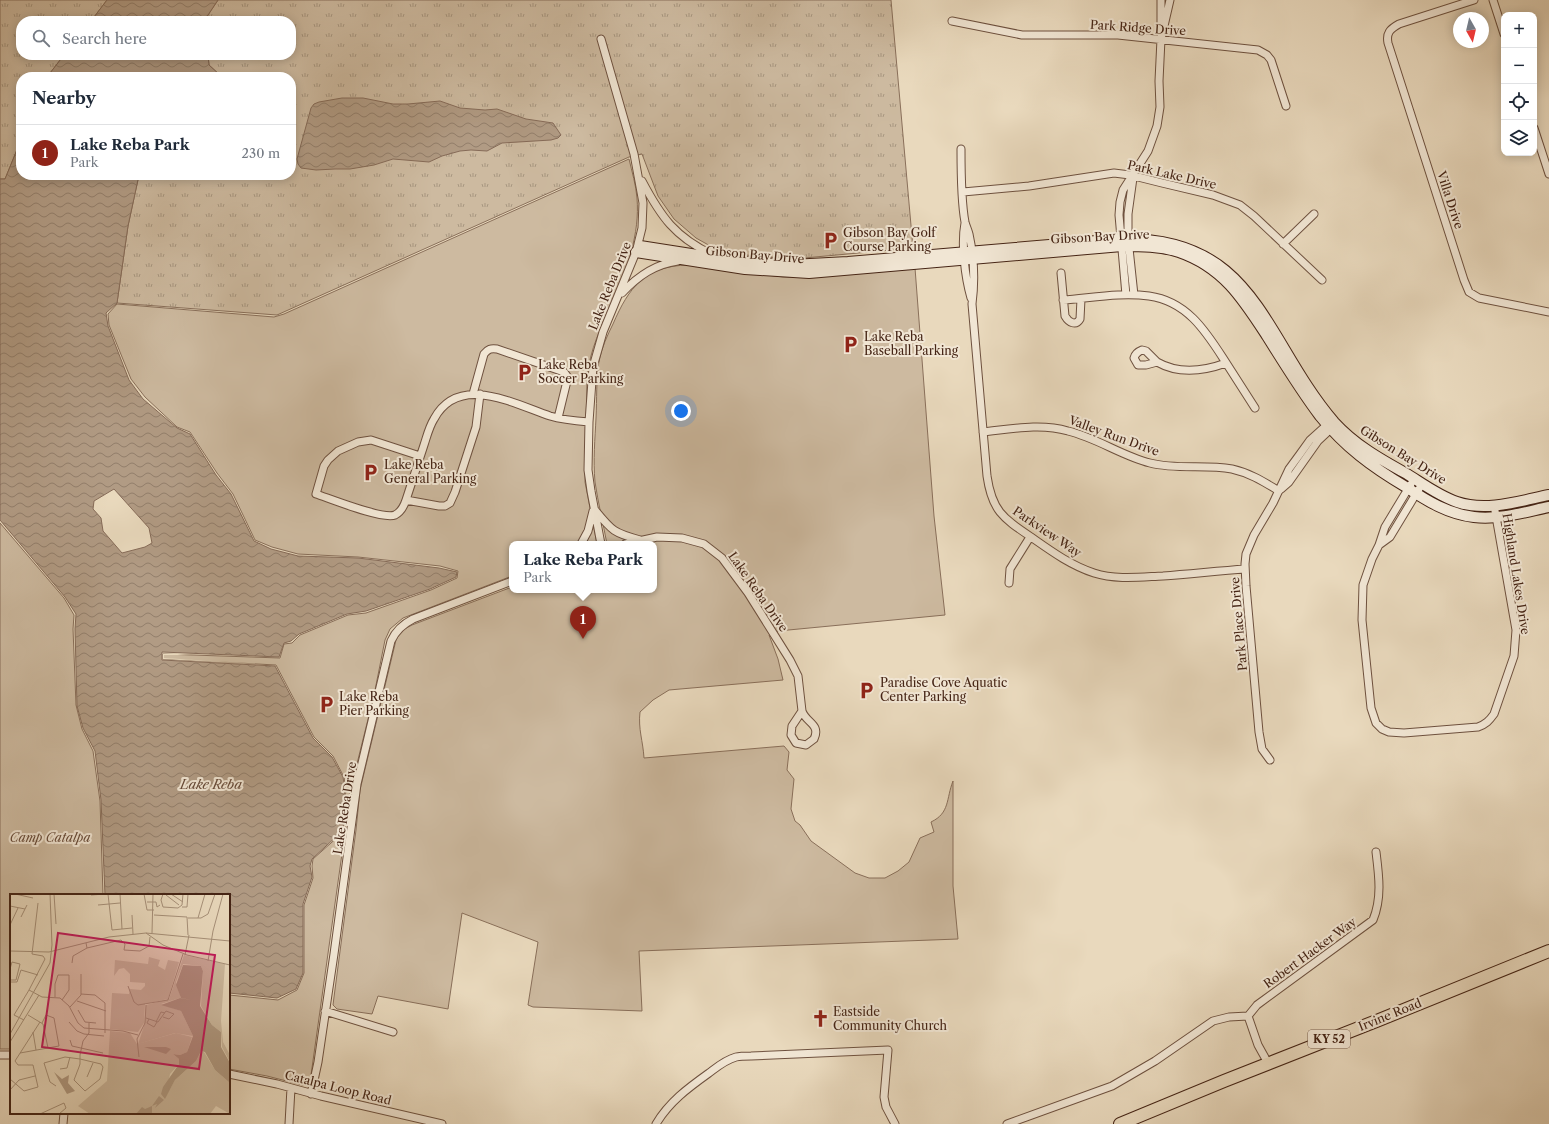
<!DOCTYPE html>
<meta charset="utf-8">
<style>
:root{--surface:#fff;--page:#f6f6f7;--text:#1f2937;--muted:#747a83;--line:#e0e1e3;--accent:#8f2418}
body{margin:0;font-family:"Libre Caslon Text",serif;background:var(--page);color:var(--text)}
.controls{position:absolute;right:12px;top:12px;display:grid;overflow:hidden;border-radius:8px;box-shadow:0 2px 10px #0003}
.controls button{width:36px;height:36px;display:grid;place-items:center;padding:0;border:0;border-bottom:1px solid var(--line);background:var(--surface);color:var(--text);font:20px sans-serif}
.compass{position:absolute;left:1453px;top:12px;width:36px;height:36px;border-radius:50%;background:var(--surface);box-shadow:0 2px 10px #0003;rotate:172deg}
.you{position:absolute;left:681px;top:411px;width:14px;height:14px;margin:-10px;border:3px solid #fff;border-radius:50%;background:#1a73e8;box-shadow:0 0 0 6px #1a73e833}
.badge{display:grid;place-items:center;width:26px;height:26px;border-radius:50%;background:var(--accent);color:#fff;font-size:13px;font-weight:700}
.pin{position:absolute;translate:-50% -33px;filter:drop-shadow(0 1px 2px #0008)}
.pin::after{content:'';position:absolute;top:21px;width:14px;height:12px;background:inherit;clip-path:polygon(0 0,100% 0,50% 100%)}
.popup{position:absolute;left:509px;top:541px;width:148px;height:52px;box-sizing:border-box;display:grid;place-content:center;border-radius:8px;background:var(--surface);filter:drop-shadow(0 1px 3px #0005);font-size:13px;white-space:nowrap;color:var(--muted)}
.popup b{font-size:15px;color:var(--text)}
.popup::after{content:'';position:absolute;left:50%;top:100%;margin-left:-8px;border:8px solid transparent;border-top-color:var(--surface)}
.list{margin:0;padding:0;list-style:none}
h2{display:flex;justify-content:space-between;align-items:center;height:52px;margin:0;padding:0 16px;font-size:17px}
h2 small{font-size:13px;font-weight:400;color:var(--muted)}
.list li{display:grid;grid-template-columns:26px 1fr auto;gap:12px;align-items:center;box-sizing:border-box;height:56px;padding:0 16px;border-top:1px solid var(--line)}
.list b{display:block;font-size:15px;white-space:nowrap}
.list p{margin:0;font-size:13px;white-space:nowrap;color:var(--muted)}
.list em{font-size:13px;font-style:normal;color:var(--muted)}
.icon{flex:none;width:22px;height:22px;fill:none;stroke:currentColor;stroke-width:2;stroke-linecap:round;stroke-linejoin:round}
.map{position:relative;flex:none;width:1549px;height:1124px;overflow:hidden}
.search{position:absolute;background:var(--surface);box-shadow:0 2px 10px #0003;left:16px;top:16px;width:280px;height:44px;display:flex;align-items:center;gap:10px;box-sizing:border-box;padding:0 14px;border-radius:16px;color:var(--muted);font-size:15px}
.panel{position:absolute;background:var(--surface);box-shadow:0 2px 10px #0003;left:16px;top:72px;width:280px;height:108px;border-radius:16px}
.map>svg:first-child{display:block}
.grass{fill:url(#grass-tufts);stroke:#896f5a}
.green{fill:#cdbaa0;stroke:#896f5a}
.water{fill:url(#water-waves);stroke:#866b58;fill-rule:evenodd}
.pier{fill:#e9d9bd}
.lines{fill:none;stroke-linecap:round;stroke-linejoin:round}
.street-casing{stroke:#6e513f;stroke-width:9}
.secondary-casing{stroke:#452415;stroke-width:12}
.primary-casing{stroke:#452415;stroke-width:14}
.street{stroke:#f1e6d4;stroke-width:7}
.secondary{stroke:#f1e6d4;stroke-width:10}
.primary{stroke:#e9d9bd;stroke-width:12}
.labels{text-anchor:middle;stroke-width:4;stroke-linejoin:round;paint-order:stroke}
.shield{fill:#f1e6d4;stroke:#795e4e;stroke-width:1}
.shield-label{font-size:11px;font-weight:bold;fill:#452415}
.street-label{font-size:12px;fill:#452415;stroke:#f1e6d4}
.poi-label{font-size:12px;fill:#452415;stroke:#f1e6d4;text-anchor:start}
.park-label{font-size:12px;font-style:italic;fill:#674a38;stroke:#f1e6d4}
.water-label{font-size:13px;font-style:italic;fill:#654836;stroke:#f1e6d4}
.inset-road{fill:none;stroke:#a7917a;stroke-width:1}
.view{fill:#c2185b;fill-opacity:0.15;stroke:#c2185b;stroke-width:2}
.inset-edge{fill:none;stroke:#452415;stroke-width:2}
</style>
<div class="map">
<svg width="1549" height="1124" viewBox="0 0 1549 1124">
<defs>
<pattern id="grass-tufts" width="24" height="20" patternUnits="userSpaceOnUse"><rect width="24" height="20" fill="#cdbaa0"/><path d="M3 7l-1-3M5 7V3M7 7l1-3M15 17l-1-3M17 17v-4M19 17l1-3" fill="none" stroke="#a89781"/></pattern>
<pattern id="water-waves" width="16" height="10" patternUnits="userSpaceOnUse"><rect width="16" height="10" fill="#b19b84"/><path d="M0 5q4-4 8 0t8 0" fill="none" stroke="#927e6b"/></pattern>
</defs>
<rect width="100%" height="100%" fill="#e9d9bd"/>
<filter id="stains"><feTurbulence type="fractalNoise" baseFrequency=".005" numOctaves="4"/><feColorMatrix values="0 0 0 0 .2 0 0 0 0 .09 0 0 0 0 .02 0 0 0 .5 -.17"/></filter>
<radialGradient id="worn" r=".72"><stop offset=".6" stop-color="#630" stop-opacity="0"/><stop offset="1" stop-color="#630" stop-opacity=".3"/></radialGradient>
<path class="grass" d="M 0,0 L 107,0 L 91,21 L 21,21 L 21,55 L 64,55 L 47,77 L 21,77 L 21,140 L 5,179 L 0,179 Z
M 218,0 L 891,0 L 913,248 L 804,258 L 764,257 L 721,252 L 696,238 L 674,219 L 658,196 L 642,154 L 629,157 L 277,315 L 117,303 L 128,226 L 139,175 L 291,175 L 291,77 L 222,77 L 209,65 L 208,55 L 291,55 L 291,21 L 207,21 L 206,18 Z"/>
<path class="green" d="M 629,159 C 632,172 636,185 637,198 C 640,234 627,269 613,301 C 601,328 590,348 587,378 L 585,482 L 597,544 L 512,544 L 512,576 L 403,618 L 390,629 L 385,640 L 374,695 L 350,792 L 346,825 L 311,1075 L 307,1084 L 302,1085 L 267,1076 L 229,1069 L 229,995 L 278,1000 L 297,990 L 304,973 L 304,905 L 313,878 L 312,866 L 313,859 L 340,835 L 343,828 L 346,811 L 344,808 L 346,790 L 344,777 L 333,756 L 314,737 L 276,665 L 163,659 L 163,654 L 280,658 L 284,644 L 292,643 L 300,635 L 348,615 L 366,613 L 431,590 L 457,578 L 458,571 L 440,566 L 358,557 L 298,554 L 272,547 L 255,540 L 233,494 L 217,473 L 190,432 L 177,427 L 145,397 L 131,379 L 109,325 L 108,314 L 117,304 L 274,317 L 284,314 Z
M 688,265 L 783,277 L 801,277 L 915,268 L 934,516 L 945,615 L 778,631 L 769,635 L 778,659 L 783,680 L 669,690 L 653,700 L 640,712 C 638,729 643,741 644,758 L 784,746 L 789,752 L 787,770 L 794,779 L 791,809 L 795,821 L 800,825 L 811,841 L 855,873 L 869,878 L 885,878 L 898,871 L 909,862 L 920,838 L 934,832 L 931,822 C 950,813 946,799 953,781 L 953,886 L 958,939 L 639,951 L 642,1011 L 533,1007 L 528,1005 L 538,942 L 462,913 L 448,1009 L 378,996 L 372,1014 L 337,1009 L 333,1005 L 334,997 L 356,830 L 360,790 L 396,640 L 401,631 L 412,625 L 512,587 L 512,590 L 654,590 L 654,544 L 607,544 C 603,523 598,502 595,482 C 593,460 595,439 596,418 C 597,399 596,379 599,361 C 602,347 607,336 613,324 C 629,287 645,266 688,265 Z
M 0,523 L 64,598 L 74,615 L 73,629 L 76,705 L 82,729 L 93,751 L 100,801 L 103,895 L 11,895 L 11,1049 L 0,1049 Z"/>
<path class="water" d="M 107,0 L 218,0 L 206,18 L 207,21 L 91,21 Z
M 64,55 L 208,55 L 209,65 L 222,77 L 47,77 Z
M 342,98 L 363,98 L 393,104 L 408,104 L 440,101 L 460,108 L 485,110 L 497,109 L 526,119 L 553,123 L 561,135 L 558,138 L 551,140 L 502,143 L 487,151 L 471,150 L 460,151 L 442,156 L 429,162 L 393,159 L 374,165 L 350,169 L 335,169 L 316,170 L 301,168 L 298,164 L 297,159 L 311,108 L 314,104 L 319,102 Z
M 21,140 L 21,175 L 139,175 L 128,226 L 117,303 L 106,313 L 108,326 L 129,380 L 143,399 L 177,428 L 190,434 L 216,475 L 231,494 L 254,541 L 271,549 L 298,556 L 358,558 L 439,568 L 457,572 L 456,577 L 430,589 L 366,611 L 347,614 L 299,634 L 291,641 L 284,643 L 279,657 L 162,652 L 162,660 L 275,666 L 313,738 L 332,757 L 343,777 L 345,790 L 343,809 L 344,811 L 342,827 L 339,834 L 312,859 L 310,866 L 312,877 L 303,904 L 303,973 L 296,989 L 277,998 L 229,993 L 229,895 L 105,895 L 101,800 L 95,751 L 83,728 L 77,706 L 75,629 L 76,614 L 65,597 L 0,520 L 0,179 L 5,179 ZM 114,489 L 149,528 L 152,543 L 145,547 L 122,553 L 103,531 L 101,518 L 93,509 L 94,501 Z"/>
<path class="pier" d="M 163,654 L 280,658 L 164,654 L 164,658 L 276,665 L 163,659 Z"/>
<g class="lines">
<defs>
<path id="street" d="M 1474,0 L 1399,24 C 1390,29 1386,33 1388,43 L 1464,280 L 1469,292 L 1479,298 L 1549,312
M 1493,0 L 1504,34
M 952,21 L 1022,35 L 1118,35 L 1258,50 L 1267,55 L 1271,60 L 1286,106
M 1161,30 L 1161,0
M 601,39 L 634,154 L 643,203 L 642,228 L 636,252 L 603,332 L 593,367 L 589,422 L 588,470 L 591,491 L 601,544
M 1534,128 L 1549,174
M 961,149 C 961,170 961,201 965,222 C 966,226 968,230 969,234 C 974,257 975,281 972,304 L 987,476 C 992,511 1003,518 1031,537 C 1051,551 1070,565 1094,573 C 1116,580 1140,577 1163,576 C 1190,574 1218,571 1245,569
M 1133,178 L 1128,214 L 1128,239 L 1134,295
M 642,181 C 661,217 675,237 713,255
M 963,192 L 1029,186 L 1114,173 L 1130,175 L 1162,183 L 1213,195 L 1240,205 L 1254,216 L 1322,280
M 965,223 C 961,244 965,277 971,298
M 1283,244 L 1314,214
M 1061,273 L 1065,316 C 1069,323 1076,326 1080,319 L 1081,299
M 622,293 C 638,276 655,264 678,261
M 1126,295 L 1119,215 L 1120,202 L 1123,190 L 1148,151 L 1157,126 L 1160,107 L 1159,81 L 1161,39 L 1170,0
M 1063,300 C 1091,298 1121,292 1149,296 C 1186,301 1205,330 1223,358 C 1234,375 1244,391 1255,408
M 1142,350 L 1146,351 L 1157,362 L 1146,365 L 1138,365 L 1134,358 C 1135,354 1137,352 1142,350 Z
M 1157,362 C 1178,374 1204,371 1226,363
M 473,394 L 484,354 C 488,349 491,348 497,349 L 564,372 L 567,376 L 567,381 L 558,418
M 983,432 C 1011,429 1041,423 1068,431 C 1097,438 1122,456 1150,463 C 1177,470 1205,464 1232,469 C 1250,473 1264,482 1279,491
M 420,456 L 371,440 L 358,442 L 338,451 L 328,460 L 324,466 L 316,494 C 331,499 383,520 395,515 C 401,512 404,506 406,500 C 412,482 418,463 424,445 C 427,436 429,427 434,419 C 459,373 514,404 550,416 C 563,420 576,421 589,422
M 1422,484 L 1390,537 L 1379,545 L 1372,559 L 1363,585 L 1362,620 L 1371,708 L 1376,723 L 1382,729 L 1389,732 L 1404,733 L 1478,727 C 1486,724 1489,721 1494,714 L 1514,656 L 1516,630 L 1494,505
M 1281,489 L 1289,482 L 1318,441 L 1334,426
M 406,500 L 439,506 L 445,506 L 450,503 L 455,492 L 476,427 L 480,394
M 595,510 C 612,531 614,533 640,540
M 581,544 L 588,531 L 593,511
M 625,544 L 657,537 L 682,538 L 704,544 L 722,558 L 748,593 L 790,660 L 798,676 L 802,711
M 1379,545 L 1385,527 L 1411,484
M 1009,583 L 1010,569 L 1030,537
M 802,711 C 806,723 821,724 814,739 L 806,745 L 796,743 L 791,735 L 792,726 Z
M 1270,760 L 1262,749 L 1259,732 L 1246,586 L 1245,564 L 1246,554 L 1254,535 L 1273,503 L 1289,469 L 1300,454 L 1310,440 L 1330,422
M 325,1011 L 393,1032
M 0,1055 L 11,1055
M 1268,1063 L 1258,1045 L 1248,1016 L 1257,1005 L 1373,920 C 1382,898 1379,876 1376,852
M 229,1074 L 277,1084 L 321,1096 L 442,1124
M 311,1094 L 318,1062 L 334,954 L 357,784 L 391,641 C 396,630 403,624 413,619 L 512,581
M 63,1124 L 64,1113
M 289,1124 L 291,1088
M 656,1124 C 669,1102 688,1088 709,1073 C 717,1067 725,1060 736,1057 C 740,1056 746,1056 751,1056 L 888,1050 L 884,1097 L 886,1107 L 895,1124
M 1007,1124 L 1112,1086 L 1155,1061 L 1213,1021 L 1229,1017 L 1248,1016"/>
<path id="secondary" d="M 640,246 L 736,261 L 791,265 L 848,262 L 1121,239 C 1256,236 1263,339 1334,422 C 1355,445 1380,459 1407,474 C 1423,484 1439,496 1457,502 C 1486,512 1520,501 1549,495
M 636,252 L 745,269 L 809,273 L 1122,246 C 1141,246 1160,246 1179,252 C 1223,267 1243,299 1267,336 C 1284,363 1301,391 1320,416 C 1345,447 1372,467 1406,487 C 1427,501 1448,514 1474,517 C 1499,520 1525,512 1549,507"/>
<path id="primary" d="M 1120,1124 L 1224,1081 L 1379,1020 L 1549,951"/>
</defs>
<use href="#street" class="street-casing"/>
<use href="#secondary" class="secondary-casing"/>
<use href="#primary" class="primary-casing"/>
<use href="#street" class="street"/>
<use href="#secondary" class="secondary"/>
<use href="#primary" class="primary"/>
</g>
<defs>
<symbol id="parking-bare" viewBox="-9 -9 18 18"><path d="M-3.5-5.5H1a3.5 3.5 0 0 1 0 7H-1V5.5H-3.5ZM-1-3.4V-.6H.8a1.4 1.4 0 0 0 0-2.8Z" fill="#8f2418" stroke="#f1e6d4" stroke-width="2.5" paint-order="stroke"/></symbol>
<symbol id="church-bare" viewBox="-9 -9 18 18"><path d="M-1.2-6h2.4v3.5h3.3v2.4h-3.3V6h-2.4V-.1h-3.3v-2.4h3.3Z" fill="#8f2418" stroke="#f1e6d4" stroke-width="2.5" paint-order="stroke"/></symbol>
</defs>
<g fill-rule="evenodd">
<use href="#parking-bare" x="818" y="228" width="25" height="25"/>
<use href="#parking-bare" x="838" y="332" width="25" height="25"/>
<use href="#parking-bare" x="512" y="360" width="25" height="25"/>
<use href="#parking-bare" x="358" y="460" width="25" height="25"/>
<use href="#parking-bare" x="854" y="678" width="25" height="25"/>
<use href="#parking-bare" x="314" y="692" width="25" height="25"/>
<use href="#church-bare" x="808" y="1006" width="25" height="25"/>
</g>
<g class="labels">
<rect class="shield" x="1308" y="1030" width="42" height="18" rx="3"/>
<g class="shield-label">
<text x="1329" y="1043">KY 52</text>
</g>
<g class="street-label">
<text transform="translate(1138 28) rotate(4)" y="4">Park Ridge Drive</text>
<text transform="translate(1172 175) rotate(13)" y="4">Park Lake Drive</text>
<text transform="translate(1450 200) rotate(72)" y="4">Villa Drive</text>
<text transform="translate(1100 237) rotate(-3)" y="4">Gibson Bay Drive</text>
<text transform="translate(755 255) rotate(5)" y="4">Gibson Bay Drive</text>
<text transform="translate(610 286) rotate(-68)" y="4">Lake Reba Drive</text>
<text transform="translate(1114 436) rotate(20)" y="4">Valley Run Drive</text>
<text transform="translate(1403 455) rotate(32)" y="4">Gibson Bay Drive</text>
<text transform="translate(1047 532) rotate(34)" y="4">Parkview Way</text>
<text transform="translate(1516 574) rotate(81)" y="4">Highland Lakes Drive</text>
<text transform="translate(758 592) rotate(55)" y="4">Lake Reba Drive</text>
<text transform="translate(1239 624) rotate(-95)" y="4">Park Place Drive</text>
<text transform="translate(345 808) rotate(-81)" y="4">Lake Reba Drive</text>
<text transform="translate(1310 953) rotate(-36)" y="4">Robert Hacker Way</text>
<text transform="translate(1390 1015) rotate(-22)" y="4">Irvine Road</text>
<text transform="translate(338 1088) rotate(14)" y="4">Catalpa Loop Road</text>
</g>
<g class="poi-label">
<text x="843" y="237">Gibson Bay Golf<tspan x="843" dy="14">Course Parking</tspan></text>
<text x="864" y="341">Lake Reba<tspan x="864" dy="14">Baseball Parking</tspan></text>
<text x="538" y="369">Lake Reba<tspan x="538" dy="14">Soccer Parking</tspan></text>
<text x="384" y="469">Lake Reba<tspan x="384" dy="14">General Parking</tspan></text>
<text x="880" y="687">Paradise Cove Aquatic<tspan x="880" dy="14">Center Parking</tspan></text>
<text x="339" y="701">Lake Reba<tspan x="339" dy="14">Pier Parking</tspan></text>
<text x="833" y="1016">Eastside<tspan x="833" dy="14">Community Church</tspan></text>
</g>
<g class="park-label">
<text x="50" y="842">Camp Catalpa</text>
</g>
<g class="water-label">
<text x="211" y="789">Lake Reba</text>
</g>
</g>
<g transform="translate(10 894)">
<rect width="220" height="220" fill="#e9d9bd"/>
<path d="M 100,137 L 120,139 L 127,150 L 166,139 L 182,143 L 177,158 L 170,161 L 163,160 L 169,165 L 169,170 L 160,180 L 155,204 L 165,186 L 186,167 L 191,157 L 194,158 L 205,176 L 220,189 L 220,220 L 206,212 L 200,220 L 80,220 L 68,212 L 97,187 Z" fill="#cdbaa0"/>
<path d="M 174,61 L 215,70 L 211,127 L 213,148 L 220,161 L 220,168 L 212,153 L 211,138 L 202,131 L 191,112 L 193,77 L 191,72 L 173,70 L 166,88 L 171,104 L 182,106 L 170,104 L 151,110 L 171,117 L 183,142 L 165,139 L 128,150 L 134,132 L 136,111 L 159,105 ZM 139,63 L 150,66 L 148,72 L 155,76 L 158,66 L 169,68 L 158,105 L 135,110 L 134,129 L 128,138 L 100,135 L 102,99 L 119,100 L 120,95 L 131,96 L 135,92 L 135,89 L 120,88 L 120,80 L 114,74 L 109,75 L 104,82 L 105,66 L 138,70 Z" fill="#cdbaa0"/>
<path d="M 173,71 L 191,72 L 193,77 L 190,112 L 202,131 L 211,138 L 211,153 L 220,169 L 220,189 L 205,176 L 195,158 L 191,157 L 186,167 L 165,186 L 155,205 L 151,200 L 153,193 L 169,170 L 169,165 L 163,160 L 170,161 L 177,158 L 183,142 L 171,117 L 151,111 L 170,104 L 182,106 L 171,104 L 166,91 ZM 134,153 L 156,153 L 161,155 L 156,160 ZM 44,178 L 52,185 L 59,181 L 58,189 L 65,197 L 57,200 ZM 149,202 L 154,206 L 145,214 L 147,210 L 142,212 L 142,220 L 126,220 L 132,213 L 135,215 L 142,212 Z" fill="#b19b84"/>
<path class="inset-road" d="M 5,0 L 23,4M 44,0 L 46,30M 98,0 L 102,36 L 122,34M 110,0 L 112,35M 134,0 L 137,16 L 144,16M 153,0 L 151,6 L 153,13 L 168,14 L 172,11 L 173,0M 161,0 L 173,8M 81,1 L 95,0M 156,1 L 169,11M 137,8 L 146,8 L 147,13 L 150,11M 28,9 L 22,60 L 33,62 L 35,65 L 19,96 L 32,103 L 50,104 L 59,112 L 68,129 L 74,134 L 113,137 L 128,141M 88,11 L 110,9M 0,12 L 15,15M 172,13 L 177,13 L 178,0M 122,21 L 123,40M 144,21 L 177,23 L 178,41M 11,23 L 17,11M 178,24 L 191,24 L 198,20 L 205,0M 188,24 L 195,0M 0,31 L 8,14M 136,39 L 153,51 L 177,61 L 220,71M 142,39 L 143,0M 77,54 L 111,46 L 115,50 L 114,56 L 130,57 L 139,52 L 140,43M 0,57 L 39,58 L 99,43 L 136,39 L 220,47M 175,61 L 179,41M 198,67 L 203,37 L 213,0M 62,69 L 63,62 L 77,54 L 76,49M 0,75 L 2,68 L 10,70 L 6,86 L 0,86M 0,88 L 7,88 L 11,76 L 28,81M 118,92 L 124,108 L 128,111 L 158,106 L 173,60M 71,100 L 85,101 L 95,109 L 95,139M 45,103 L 45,90 L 48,81 L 59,81 L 59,96 L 52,106M 67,107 L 96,117M 60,113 L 71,101 L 71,80M 68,116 L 75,128 L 86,129M 18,121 L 33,130 L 38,154M 136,124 L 148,128 L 156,117 L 164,120 L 159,125 L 153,123M 139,125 L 137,129 L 144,133 L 147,128M 14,126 L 4,121 L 19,96M 59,128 L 67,137 L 74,140 L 94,142M 146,128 L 151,118 L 155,119M 23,138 L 26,156M 0,140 L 40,69 L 42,51 L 40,0M 60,146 L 62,152 L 93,159M 0,148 L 29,101M 10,159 L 49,152 L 44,124 L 36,121 L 32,129M 129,163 L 127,145 L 135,129 L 136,111M 50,175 L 57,174 L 60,163M 77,183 L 83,169M 0,185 L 14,197 L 28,193 L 23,171 L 8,171 L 5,167 L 30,128M 46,192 L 40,188 L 34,169 L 55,163 L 70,165 L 91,170 L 93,173 L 90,185 L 75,197 L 64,186 L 69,173 L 70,170 L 70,161 L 73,147 L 79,139 L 79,129M 0,196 L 9,186 L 25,182M 30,220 L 54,209 L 56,214 L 49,220"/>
<path class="view" d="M 48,39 L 205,61 L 189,175 L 32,153 Z"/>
<rect width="220" height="220" class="inset-edge"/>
</g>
<rect width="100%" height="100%" filter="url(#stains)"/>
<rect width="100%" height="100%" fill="url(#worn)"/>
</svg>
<div class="controls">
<button>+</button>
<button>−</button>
<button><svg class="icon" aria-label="locate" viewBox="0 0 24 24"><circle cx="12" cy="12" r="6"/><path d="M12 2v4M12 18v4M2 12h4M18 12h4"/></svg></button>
<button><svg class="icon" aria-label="layers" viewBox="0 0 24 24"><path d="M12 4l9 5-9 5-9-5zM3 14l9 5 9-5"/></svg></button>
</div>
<svg class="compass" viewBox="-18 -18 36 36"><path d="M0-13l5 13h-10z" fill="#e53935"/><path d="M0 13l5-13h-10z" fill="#747a83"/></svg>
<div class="you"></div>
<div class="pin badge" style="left:583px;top:639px">1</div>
<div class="popup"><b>Lake Reba Park</b>Park</div>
<div class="search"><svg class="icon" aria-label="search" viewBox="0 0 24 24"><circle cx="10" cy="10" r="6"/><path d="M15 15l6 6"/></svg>Search here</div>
<section class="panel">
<h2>Nearby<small></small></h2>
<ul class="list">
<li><span class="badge">1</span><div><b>Lake Reba Park</b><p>Park</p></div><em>230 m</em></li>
</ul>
</section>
</div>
